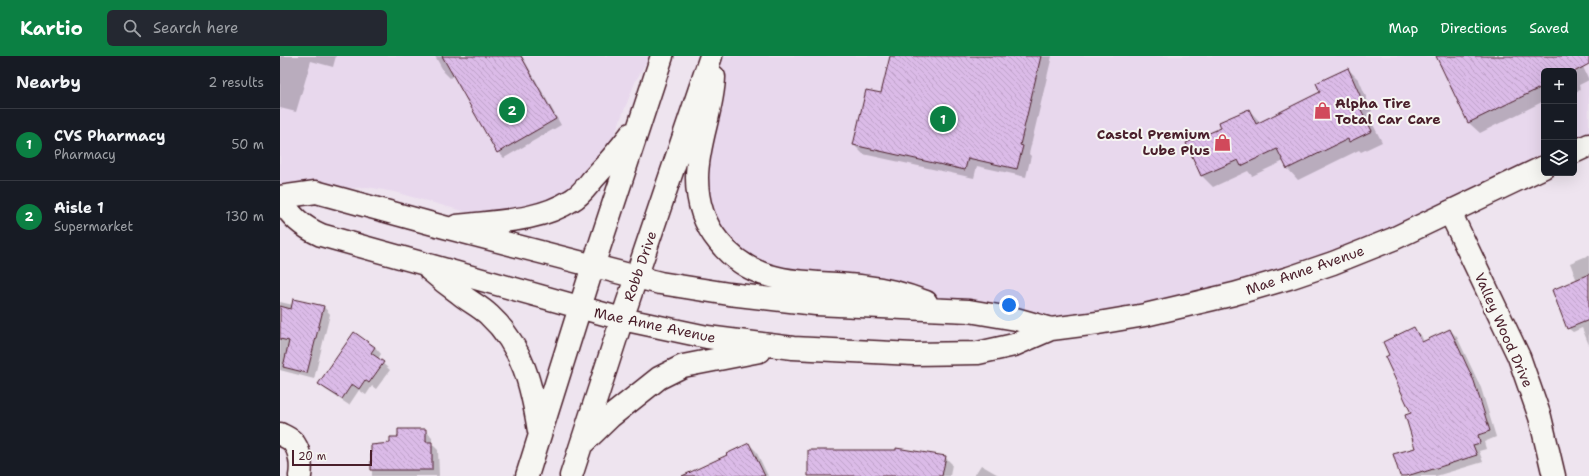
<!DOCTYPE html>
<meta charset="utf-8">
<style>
:root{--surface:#171b24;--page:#242831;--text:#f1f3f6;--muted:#9ea1a6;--line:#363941;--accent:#0b8043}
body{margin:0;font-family:"Shantell Sans",sans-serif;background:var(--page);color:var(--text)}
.controls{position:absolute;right:12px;top:12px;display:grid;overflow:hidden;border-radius:6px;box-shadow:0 4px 16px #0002}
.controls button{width:36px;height:36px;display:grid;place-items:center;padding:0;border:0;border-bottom:1px solid var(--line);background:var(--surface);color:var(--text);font:20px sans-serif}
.scale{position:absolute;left:12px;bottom:10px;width:80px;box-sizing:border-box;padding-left:4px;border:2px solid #4a1f2b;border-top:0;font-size:11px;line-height:14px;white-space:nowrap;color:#4a1f2b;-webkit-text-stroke:3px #f6f6f2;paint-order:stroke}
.you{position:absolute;left:729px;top:249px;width:14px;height:14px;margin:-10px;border:3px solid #fff;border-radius:50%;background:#1a73e8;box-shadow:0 0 0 6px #1a73e833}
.badge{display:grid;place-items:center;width:26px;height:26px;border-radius:50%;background:var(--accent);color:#fff;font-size:13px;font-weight:700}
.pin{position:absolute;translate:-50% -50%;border:2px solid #fff;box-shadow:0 1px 4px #0006}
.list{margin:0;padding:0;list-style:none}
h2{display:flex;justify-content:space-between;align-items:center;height:52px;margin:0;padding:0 16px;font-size:17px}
h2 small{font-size:13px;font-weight:400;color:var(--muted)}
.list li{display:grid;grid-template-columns:26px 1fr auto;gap:12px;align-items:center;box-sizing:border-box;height:72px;padding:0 16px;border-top:1px solid var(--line)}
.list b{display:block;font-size:15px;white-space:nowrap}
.list p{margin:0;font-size:13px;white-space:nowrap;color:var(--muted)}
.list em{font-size:13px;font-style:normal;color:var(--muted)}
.icon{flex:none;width:22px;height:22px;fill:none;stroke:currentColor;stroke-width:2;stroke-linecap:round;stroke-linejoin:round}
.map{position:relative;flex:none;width:1309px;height:420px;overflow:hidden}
header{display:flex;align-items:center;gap:24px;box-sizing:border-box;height:56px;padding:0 20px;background:var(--accent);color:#fff}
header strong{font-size:19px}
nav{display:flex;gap:22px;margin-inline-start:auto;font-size:14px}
.search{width:280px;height:36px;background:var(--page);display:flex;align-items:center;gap:10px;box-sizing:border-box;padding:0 14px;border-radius:6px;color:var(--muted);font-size:15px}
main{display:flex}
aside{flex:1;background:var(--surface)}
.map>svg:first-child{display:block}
.built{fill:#e8d8ed}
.shadow{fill:#0003}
.building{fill:url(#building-back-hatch);stroke:#4a1f2b}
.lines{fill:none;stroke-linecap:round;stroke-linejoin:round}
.minor-casing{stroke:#4a1f2b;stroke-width:25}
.secondary-casing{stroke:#4a1f2b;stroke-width:25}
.minor{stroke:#f6f6f2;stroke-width:22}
.secondary{stroke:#f6f6f2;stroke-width:22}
.labels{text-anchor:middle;stroke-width:4;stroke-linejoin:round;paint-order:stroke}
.poi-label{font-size:14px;font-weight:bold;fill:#4a1f2b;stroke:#f6f6f2;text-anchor:start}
.street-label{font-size:14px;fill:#4a1f2b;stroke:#f6f6f2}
</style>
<header>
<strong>Kartio</strong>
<div class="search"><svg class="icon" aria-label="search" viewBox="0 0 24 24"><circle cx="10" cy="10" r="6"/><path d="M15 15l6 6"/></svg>Search here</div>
<nav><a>Map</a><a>Directions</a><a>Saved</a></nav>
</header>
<main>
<aside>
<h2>Nearby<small>2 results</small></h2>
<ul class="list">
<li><span class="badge">1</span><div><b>CVS Pharmacy</b><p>Pharmacy</p></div><em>50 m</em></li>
<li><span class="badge">2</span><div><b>Aisle 1</b><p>Supermarket</p></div><em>130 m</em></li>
</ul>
</aside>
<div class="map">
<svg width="1309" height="420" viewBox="0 0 1309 420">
<defs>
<pattern id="building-back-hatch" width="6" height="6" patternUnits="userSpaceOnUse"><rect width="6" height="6" fill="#dbbbe8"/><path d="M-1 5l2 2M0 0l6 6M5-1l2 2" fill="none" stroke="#bda0c7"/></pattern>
</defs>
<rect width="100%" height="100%" fill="#eee4ef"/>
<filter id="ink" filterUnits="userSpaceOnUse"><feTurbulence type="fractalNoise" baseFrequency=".025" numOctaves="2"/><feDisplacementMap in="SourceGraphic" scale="8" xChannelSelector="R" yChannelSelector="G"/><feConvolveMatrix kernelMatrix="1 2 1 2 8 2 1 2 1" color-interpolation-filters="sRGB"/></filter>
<g filter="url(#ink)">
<path class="built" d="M 0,0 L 370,0 L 356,24 L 332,85 L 291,144 L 201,160 L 114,136 L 87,131 L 0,139 Z
M 432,0 L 1309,0 L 1309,89 L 1294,96 L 1294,15 L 1264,15 L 1264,111 L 1009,222 L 771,273 L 484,218 L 421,154 Z"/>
<path class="shadow" d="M 0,0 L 56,0 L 53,11 L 31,5 L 16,56 L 0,52 Z
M 155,0 L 242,0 L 281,69 L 224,102 L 218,96 L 174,19 L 170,22 L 164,16 Z
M 611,0 L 772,0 L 749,98 L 751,100 L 746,121 L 697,110 L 694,122 L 583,98 L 574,89 L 602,38 Z
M 1157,0 L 1298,0 L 1309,24 L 1299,29 L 1300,34 L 1294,37 L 1294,15 L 1264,15 L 1264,45 L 1200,77 L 1189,67 Z
M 1068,13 L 1079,24 L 1092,55 L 1087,57 L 1102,86 L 1081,96 L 1079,94 L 1018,124 L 1008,113 L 1004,105 L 972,120 L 968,115 L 933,131 L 922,120 L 908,88 L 942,72 L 969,54 L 981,67 L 1042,37 Z
M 1309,199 L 1309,289 L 1302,272 L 1293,276 L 1288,272 L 1297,225 L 1290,207 Z
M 0,246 L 13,249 L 44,251 L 50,258 L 34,323 L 0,314 Z
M 1134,272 L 1141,279 L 1144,286 L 1170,274 L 1177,281 L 1201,332 L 1216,381 L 1204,386 L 1206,393 L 1199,395 L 1203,406 L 1156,420 L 1121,420 L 1137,392 L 1133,357 L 1110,299 Z
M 95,291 L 101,298 L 98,303 L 110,314 L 96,333 L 92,330 L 86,339 L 79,334 L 69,349 L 46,334 L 39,328 Z
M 145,374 L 152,381 L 152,388 L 158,394 L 159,420 L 92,420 L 92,389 L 111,388 L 119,382 Z
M 469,388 L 476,395 L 488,420 L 422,420 L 419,413 Z
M 665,401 L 672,408 L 670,420 L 529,420 Z
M 701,409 L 720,420 L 694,420 Z"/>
<path class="building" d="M 162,0 L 241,0 L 276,63 L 217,97 Z
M 610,0 L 761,0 L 740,89 L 743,90 L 737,113 L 688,102 L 685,114 L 573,89 L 586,34 L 601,37 Z
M 1156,0 L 1309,0 L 1309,8 L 1294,16 L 1264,15 L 1264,30 L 1188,67 Z
M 1068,12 L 1082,44 L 1077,46 L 1092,75 L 1069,86 L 1068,83 L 1007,113 L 997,93 L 961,110 L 958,104 L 921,120 L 906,87 L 941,72 L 939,66 L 969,53 L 976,68 L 1040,36 L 1036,27 Z
M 1309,218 L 1309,264 L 1287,273 L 1272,234 Z
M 13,243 L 44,250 L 27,317 L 3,311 L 9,285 L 0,283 L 0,250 L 11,253 Z
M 1134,271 L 1142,286 L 1170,273 L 1194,325 L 1210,375 L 1198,379 L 1200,387 L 1193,389 L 1197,399 L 1144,416 L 1143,415 L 1127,420 L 1120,420 L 1113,398 L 1135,392 L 1125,359 L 1131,357 L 1105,301 L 1109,299 L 1103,286 Z
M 74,276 L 95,291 L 91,297 L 104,306 L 89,327 L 85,324 L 79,333 L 72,328 L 62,343 L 38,328 Z
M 118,373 L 146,373 L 146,386 L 152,386 L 152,414 L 91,414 L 91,389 L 110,387 L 110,381 L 118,381 Z
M 469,387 L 485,420 L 402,420 L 447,399 L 446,398 Z
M 616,392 L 666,400 L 662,420 L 528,420 L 528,394 L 616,394 Z"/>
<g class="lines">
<defs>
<path id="minor" d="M 1170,156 L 1239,301 L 1260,361 L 1274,420
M 0,378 C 4,380 9,382 12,385 C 20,393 22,409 20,420"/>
<path id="secondary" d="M 434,21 C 433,55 417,87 417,122 C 417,146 424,168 439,186 C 478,235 533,223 587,231 C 607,233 627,239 646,246
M 1294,96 L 1309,89
M 0,141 L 36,136 L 164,171 L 380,227 L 449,238 L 536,248 L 689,255 L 736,263 L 771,273
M 0,143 C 12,161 21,170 41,179 L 342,263 L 427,281 L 513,292 L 633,298 L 698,297 L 734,289 L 771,273 L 818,267 L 865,259 L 954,238 L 1009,222 L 1053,207 L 1113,183 L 1264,111
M 177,170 C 216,165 258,166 292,144 C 301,139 307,130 313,123 C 327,108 339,94 351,78
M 150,214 C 159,222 169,230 179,237 C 188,245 200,250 209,259 C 243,290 252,331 259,375
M 304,386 L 330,361 L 379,322 L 403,310 L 480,295
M 247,420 L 313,210 L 382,0
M 291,420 L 342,263 L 431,0"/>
</defs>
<use href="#minor" class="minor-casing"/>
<use href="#secondary" class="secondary-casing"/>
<use href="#minor" class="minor"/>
<use href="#secondary" class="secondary"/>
</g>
</g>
<defs>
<symbol id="shop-bare" viewBox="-9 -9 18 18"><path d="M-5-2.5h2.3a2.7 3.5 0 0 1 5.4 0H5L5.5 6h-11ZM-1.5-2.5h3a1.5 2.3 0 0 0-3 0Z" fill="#d1495b" stroke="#f6f6f2" stroke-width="2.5" paint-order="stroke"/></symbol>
</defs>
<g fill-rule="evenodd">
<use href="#shop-bare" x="1030" y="42" width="25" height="25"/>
<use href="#shop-bare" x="930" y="74" width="25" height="25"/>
</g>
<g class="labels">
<g class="poi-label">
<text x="1055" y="52">Alpha Tire<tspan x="1055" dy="16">Total Car Care</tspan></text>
<text x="930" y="83" text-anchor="end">Castol Premium<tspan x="930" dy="16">Lube Plus</tspan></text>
</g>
<g class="street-label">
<text transform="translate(360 210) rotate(-71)" y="5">Robb Drive</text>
<text transform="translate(1025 214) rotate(-19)" y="5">Mae Anne Avenue</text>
<text transform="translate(375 269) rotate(12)" y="5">Mae Anne Avenue</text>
<text transform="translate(1224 274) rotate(66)" y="5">Valley Wood Drive</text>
</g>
</g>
</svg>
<div class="controls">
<button>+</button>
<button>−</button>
<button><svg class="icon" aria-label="layers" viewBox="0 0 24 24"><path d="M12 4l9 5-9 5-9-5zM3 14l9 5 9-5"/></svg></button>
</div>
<div class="scale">20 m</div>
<div class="you"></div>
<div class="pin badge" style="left:663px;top:63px">1</div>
<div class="pin badge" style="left:232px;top:54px">2</div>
</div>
</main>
